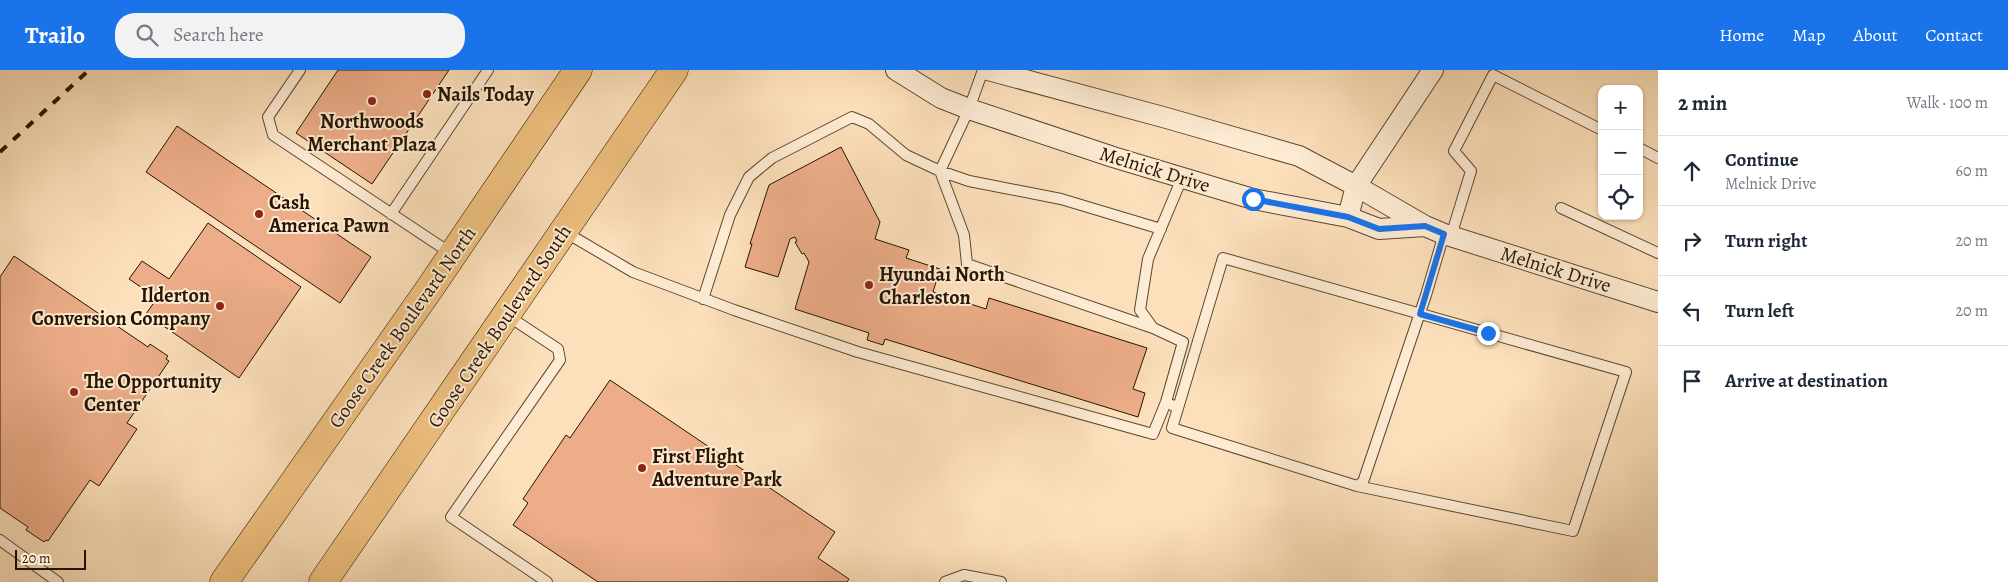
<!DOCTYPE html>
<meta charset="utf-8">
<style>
:root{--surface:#fff;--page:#f2f2f3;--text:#1f2937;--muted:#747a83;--line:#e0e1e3;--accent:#1a73e8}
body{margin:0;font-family:Alegreya,serif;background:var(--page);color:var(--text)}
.controls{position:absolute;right:15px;top:15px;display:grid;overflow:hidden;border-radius:10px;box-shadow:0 1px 4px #0004}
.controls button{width:45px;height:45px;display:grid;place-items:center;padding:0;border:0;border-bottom:1px solid var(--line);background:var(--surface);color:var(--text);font:25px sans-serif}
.scale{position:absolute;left:15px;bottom:12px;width:71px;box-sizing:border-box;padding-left:5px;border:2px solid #271400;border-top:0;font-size:14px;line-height:18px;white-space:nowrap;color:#271400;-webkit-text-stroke:4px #fdebd3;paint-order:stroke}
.stop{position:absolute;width:15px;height:15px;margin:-11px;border:4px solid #1a73e8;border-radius:50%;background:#fff}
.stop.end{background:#1a73e8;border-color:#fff;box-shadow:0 1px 5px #0008}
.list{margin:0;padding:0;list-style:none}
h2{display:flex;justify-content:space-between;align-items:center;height:65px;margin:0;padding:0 20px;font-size:21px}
h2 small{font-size:16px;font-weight:400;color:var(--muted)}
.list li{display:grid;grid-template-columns:32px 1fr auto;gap:15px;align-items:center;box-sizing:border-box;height:70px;padding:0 20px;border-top:1px solid var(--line)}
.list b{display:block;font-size:19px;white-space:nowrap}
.list p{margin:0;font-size:16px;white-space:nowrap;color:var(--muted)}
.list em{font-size:16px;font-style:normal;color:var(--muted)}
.icon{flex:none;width:28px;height:28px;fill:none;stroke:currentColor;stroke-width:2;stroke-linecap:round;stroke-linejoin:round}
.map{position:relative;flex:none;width:1658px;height:512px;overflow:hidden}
header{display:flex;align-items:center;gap:30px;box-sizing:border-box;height:70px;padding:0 25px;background:var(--accent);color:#fff}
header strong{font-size:24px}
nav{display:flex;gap:28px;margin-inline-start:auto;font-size:18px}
.search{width:350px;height:45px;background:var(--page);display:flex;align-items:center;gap:12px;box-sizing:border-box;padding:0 18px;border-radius:20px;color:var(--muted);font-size:19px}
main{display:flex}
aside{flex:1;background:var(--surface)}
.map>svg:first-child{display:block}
.building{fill:#ecad88;stroke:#271400}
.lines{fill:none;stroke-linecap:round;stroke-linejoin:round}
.service-casing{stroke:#5c472f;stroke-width:12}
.minor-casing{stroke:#5c472f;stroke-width:22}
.trunk-casing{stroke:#271400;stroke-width:29}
.service{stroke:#fdebd3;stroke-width:10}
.minor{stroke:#fdebd3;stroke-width:20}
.trunk{stroke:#eec07e;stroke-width:28}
.rail{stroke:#271400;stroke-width:4;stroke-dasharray:9 9;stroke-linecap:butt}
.route{stroke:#1a73e8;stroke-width:6}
.poi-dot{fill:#8f2418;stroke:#fdebd3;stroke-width:2}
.labels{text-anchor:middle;stroke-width:4;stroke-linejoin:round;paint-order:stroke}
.poi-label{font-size:20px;font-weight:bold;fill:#271400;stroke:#fdebd3;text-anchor:start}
.street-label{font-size:20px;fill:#271400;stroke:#fdebd3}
</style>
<header>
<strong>Trailo</strong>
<div class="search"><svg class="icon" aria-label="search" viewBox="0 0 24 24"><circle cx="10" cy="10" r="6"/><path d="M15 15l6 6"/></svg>Search here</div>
<nav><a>Home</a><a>Map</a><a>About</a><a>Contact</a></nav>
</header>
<main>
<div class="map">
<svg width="1658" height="512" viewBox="0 0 1658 512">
<rect width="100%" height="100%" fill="#fce0bb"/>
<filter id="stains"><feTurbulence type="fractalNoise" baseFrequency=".004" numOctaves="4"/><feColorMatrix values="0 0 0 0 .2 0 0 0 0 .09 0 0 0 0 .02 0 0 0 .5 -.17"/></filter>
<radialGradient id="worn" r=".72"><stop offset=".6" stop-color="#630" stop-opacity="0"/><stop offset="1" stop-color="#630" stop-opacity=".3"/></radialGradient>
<path class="building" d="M 338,0 L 449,0 L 372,114 L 296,63 Z
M 177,56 L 371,187 L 340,233 L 146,102 Z
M 841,77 L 880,152 L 875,169 L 909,180 L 906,188 L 940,199 L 933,222 L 986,239 L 989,228 L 1147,278 L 1133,319 L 1145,323 L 1138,347 L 885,269 L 883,275 L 867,270 L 869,263 L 795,239 L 809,192 L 804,183 L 802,184 L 795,172 L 797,171 L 795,167 L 790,169 L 778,207 L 745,197 L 752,174 L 750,174 L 769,115 Z
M 208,153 L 301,217 L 239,308 L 146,244 L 157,228 L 129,209 L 142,191 L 169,209 Z
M 14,186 L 148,277 L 150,274 L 168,286 L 166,289 L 169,291 L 127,353 L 137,359 L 99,416 L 90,410 L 48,471 L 46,470 L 44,472 L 26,460 L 28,457 L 0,438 L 0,207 Z
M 610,310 L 835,462 L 818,488 L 849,509 L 847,512 L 598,512 L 513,455 L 528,433 L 523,429 L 566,365 L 570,368 Z"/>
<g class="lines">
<defs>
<path id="service" d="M 300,0 L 268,47 L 273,65 L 452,184
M 983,0 L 969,39 L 940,101 L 969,111 L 1061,129 L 1161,159
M 1639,78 L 1658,88
M 1561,138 L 1658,183
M 391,144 L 488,0
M 565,162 L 633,202 L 734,240 L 858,282 L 1153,364 L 1166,332 L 1183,272 L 1153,258 L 1140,240 L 1148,189 L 1182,108
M 1451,166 L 1471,101 L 1454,81 L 1493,5 L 1602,60
M 703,229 L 730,145 L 749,107 L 772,88 L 852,47 L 869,54 L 906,85 L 940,101 L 964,165 L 967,194 L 1153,258
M 508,246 L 558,279 L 560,290 L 451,447 L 547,512
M 1172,335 L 1178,338 L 1172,358 L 1357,416 L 1363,412 L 1426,225 L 1444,164
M 1178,338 L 1223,188 L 1626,302 L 1573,461 L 1357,416
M 0,470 L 58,512
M 945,512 L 964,505 L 1001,512"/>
<path id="minor" d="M 896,0 L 941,28 L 969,39 L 1113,87 L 1253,129 L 1348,147 L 1379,159 L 1425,156
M 988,0 L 1163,47 L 1299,86 L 1356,116 L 1425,156 L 1444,164 L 1658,232
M 1348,147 L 1356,116 L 1433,0"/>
<path id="trunk" d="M 224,512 L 430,218 L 578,0
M 323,512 L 674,0"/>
</defs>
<use href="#service" class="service-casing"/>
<use href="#minor" class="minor-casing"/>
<use href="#trunk" class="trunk-casing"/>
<use href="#service" class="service"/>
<use href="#minor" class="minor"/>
<use href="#trunk" class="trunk"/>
<path class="rail" d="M 0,82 L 89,0"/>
</g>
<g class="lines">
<path class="route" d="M 1253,129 L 1348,147 L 1379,159 L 1425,156 L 1444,164 L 1420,244 L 1488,263"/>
</g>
<g class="poi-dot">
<circle cx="427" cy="24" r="5"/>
<circle cx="372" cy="31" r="5"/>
<circle cx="259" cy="144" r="5"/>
<circle cx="869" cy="215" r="5"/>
<circle cx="220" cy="236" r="5"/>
<circle cx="74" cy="322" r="5"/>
<circle cx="642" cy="398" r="5"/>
</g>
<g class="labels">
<g class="poi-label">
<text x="437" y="31">Nails Today</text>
<text x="372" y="58" text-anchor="middle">Northwoods<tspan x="372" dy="23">Merchant Plaza</tspan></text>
<text x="269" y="139">Cash<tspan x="269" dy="23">America Pawn</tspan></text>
<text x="879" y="211">Hyundai North<tspan x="879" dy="23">Charleston</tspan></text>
<text x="210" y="232" text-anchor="end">Ilderton<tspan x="210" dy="23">Conversion Company</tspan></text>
<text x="84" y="318">The Opportunity<tspan x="84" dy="23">Center</tspan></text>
<text x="652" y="393">First Flight<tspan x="652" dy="23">Adventure Park</tspan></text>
</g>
<g class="street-label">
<text transform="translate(1155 99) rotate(17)" y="7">Melnick Drive</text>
<text transform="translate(1556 199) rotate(17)" y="7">Melnick Drive</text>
<text transform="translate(499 256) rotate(-56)" y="7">Goose Creek Boulevard South</text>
<text transform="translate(402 257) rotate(-55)" y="7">Goose Creek Boulevard North</text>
</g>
</g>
<rect width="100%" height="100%" filter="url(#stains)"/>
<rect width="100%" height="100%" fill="url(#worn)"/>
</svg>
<div class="controls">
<button>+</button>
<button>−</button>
<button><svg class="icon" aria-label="locate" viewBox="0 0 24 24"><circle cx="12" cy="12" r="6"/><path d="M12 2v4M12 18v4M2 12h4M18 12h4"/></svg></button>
</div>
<div class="scale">20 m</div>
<div class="stop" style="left:1253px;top:129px"></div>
<div class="stop end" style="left:1488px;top:263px"></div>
</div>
<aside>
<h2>2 min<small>Walk · 100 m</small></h2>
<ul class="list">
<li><svg class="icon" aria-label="ahead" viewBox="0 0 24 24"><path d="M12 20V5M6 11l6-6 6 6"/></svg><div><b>Continue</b><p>Melnick Drive</p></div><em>60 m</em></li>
<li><svg class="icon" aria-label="right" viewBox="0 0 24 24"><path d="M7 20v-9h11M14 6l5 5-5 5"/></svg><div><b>Turn right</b></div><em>20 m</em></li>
<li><svg class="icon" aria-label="left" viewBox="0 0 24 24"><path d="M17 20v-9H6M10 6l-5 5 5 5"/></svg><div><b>Turn left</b></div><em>20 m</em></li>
<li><svg class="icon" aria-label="arrive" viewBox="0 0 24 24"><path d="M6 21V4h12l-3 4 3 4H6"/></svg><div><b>Arrive at destination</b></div></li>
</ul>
</aside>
</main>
